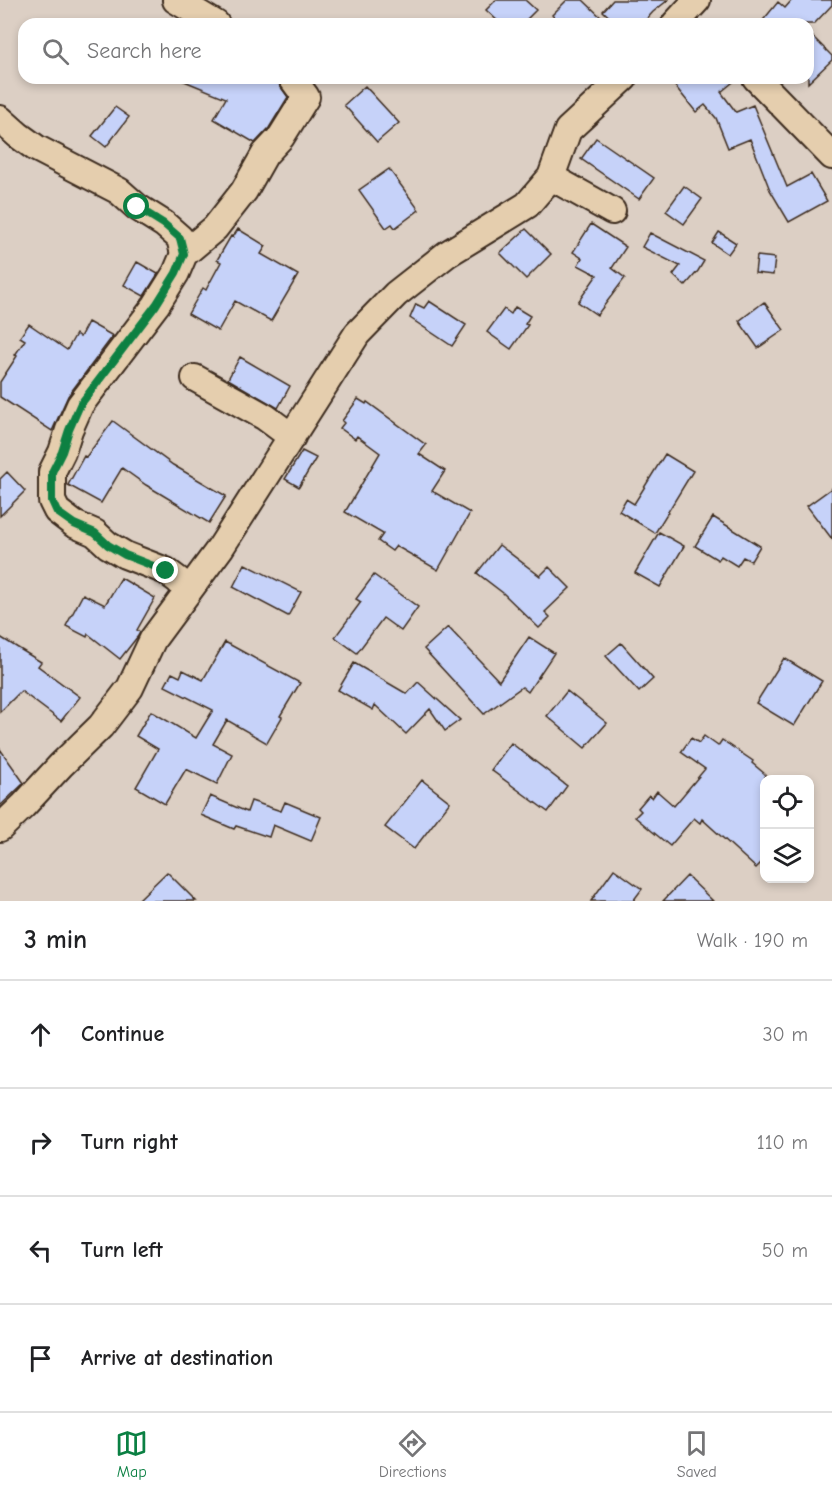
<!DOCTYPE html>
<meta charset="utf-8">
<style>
:root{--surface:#fff;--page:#f6f6f6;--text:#202124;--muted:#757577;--line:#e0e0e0;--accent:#0b8043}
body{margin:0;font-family:"Comic Neue",sans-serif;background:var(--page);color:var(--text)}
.controls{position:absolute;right:18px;bottom:18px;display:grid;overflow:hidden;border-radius:12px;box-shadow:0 3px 9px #0003}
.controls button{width:54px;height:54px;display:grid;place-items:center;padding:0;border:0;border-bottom:2px solid var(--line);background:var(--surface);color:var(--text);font:30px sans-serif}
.stop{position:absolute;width:18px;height:18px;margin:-14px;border:4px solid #0b8043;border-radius:50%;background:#fff}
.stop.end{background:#0b8043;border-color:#fff;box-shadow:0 2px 6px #0008}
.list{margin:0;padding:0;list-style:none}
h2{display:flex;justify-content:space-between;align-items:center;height:78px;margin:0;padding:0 24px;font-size:26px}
h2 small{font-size:20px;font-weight:400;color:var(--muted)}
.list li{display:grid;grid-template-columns:39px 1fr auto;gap:18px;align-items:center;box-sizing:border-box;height:108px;padding:0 24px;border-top:2px solid var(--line)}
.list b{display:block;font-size:22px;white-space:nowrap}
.list em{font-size:20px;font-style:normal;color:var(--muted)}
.icon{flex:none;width:33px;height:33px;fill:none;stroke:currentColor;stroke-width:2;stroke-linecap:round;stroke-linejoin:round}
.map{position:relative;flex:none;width:832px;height:901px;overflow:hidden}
.search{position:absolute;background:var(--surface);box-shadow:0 3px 9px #0003;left:18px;right:18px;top:18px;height:66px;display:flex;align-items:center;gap:15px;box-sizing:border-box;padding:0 21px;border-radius:18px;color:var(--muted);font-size:22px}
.sheet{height:510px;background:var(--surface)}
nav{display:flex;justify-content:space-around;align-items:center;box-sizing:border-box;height:84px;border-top:2px solid var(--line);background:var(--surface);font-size:16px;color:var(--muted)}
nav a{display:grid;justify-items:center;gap:3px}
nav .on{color:var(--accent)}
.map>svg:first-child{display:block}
.building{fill:#c6d2f9;stroke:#3b2a1e;stroke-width:1.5}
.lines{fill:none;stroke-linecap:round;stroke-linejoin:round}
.minor-casing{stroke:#3b2a1e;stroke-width:30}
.minor{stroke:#e5ceae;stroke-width:26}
.route{stroke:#0b8043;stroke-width:8}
</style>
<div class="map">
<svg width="832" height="901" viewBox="0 0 832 901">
<rect width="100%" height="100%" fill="#dccfc4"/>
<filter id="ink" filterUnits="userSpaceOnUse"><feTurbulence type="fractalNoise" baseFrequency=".0167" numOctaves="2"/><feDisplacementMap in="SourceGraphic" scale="12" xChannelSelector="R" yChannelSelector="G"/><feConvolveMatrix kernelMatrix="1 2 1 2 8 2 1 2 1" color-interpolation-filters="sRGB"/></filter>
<g filter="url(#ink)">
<path class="building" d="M 496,0 L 525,0 L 536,10 L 522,24 L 501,24 L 486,10 Z
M 567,0 L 583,0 L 608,24 L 561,24 L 552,15 Z
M 613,0 L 668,0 L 653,12 L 642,24 L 617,24 L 603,11 Z
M 792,0 L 832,0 L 832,5 L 814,24 L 760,24 L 778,2 L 785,8 Z
M 808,32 L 832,56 L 832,60 L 808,83 Z
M 177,78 L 277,78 L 280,86 L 288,97 L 269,128 L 255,143 L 214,119 L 226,98 Z
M 684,78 L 738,78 L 721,92 L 736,112 L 753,105 L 787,187 L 811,174 L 827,201 L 789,222 L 770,190 L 750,139 L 728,148 L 716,118 L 705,105 L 696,112 L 675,86 Z
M 365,86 L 399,123 L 377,142 L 344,105 Z
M 115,107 L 129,117 L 106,147 L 92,136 Z
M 596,138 L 654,178 L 639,199 L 581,159 Z
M 389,169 L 419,210 L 395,228 L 392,224 L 386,228 L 359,190 Z
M 684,186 L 702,199 L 684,224 L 666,211 Z
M 591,224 L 626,247 L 612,268 L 625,278 L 597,315 L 578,302 L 597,275 L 578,265 L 582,258 L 573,252 Z
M 238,229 L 266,246 L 261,254 L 298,275 L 271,321 L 235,301 L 218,331 L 188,314 L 203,288 L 206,290 L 208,286 L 221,262 L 217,260 L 231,236 L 233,237 Z
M 526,229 L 551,254 L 526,279 L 500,253 Z
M 719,232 L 736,243 L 728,254 L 712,243 Z
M 650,233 L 704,261 L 698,271 L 685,286 L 673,275 L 680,266 L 642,247 Z
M 757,256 L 775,258 L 773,275 L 755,273 Z
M 137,262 L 158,274 L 144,296 L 124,285 Z
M 429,301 L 466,325 L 452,346 L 410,318 L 416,304 L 424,308 Z
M 764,302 L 784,330 L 758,348 L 739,321 Z
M 515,307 L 530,316 L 525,324 L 528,325 L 511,349 L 487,332 L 504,309 L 511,314 Z
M 88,322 L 113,336 L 68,396 L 52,431 L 0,397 L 0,382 L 17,356 L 15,355 L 25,340 L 20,337 L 29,324 L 67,350 L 76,334 L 80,337 Z
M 240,357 L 290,386 L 278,408 L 228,379 Z
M 358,399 L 366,404 L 367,402 L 426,445 L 419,454 L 445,471 L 432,491 L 470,513 L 438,570 L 396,546 L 392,551 L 378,541 L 383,534 L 345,512 L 380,453 L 357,436 L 355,439 L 340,428 L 344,423 L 342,421 Z
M 113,421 L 173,465 L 226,496 L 209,523 L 146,485 L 122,468 L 101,503 L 68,485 L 84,456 L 86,457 Z
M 302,451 L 316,458 L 299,487 L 285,479 Z
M 665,454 L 693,471 L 655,533 L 619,511 L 626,499 L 634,504 Z
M 7,472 L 25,491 L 0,516 L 0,479 Z
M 832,488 L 832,539 L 807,506 Z
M 713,517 L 760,546 L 751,561 L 743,557 L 737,566 L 721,556 L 718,560 L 695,546 Z
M 659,532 L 684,546 L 660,587 L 635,573 Z
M 499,545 L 540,576 L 549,567 L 570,588 L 545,612 L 550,617 L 539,628 L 503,593 L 477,573 Z
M 245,564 L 301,592 L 288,616 L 233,587 Z
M 374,575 L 418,607 L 401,631 L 383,618 L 357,653 L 335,637 L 361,602 L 356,599 Z
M 121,578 L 155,598 L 137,630 L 140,632 L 138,636 L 120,659 L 88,634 L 87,637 L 66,626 L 83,594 L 105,605 Z
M 448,627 L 499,681 L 529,637 L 554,653 L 528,692 L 522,687 L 484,714 L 424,649 Z
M 0,637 L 41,662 L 38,666 L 80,697 L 61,721 L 21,691 L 0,712 Z
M 225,642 L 300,683 L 280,716 L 282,717 L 267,743 L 227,720 L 213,744 L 232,754 L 217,784 L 186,769 L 165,804 L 136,787 L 158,749 L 136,736 L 151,711 L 196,738 L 213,710 L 165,686 L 172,673 L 180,677 L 183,670 L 203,680 Z
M 621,643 L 653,679 L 639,692 L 606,656 Z
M 784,658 L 822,681 L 794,726 L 756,703 Z
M 354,663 L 407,694 L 418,682 L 460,720 L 445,731 L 430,709 L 406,734 L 375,705 L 373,710 L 338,690 Z
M 567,691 L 607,723 L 585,748 L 547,716 Z
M 704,736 L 718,746 L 722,740 L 753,761 L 752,763 L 765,774 L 765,859 L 756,868 L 702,819 L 700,823 L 694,818 L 670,846 L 635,817 L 641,811 L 638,808 L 649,795 L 652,798 L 657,791 L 674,806 L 705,769 L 681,752 L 691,738 L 699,743 Z
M 511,743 L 567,786 L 548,812 L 491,770 Z
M 0,749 L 24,783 L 0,806 Z
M 422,780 L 450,802 L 414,849 L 385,827 Z
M 210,796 L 247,812 L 251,801 L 281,811 L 285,802 L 321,817 L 311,841 L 273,825 L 269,837 L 236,826 L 234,829 L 201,815 Z
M 614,869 L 642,889 L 633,901 L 591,901 Z
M 167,872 L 196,901 L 137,901 Z
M 687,876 L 713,901 L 663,901 Z"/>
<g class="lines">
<defs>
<path id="minor" d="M 176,0 L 216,24
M 675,24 L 697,0
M 756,78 L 832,156
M 0,119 L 18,135 L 36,148 L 119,191 L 137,207 L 164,224 L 180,238 L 184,254 L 176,273 L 156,305 L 80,405 L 69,430 L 62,452 L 52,472 L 52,501 L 57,511 L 74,524 L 95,533 L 108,545 L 125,555 L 166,571 L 178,580 L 188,591
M 551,177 L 612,211
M 184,254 L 215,228 L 244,191 L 265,154 L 281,137 L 306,97 L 292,78
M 195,378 L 265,417 L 292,437
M 0,828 L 23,806 L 61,765 L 101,726 L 130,688 L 153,639 L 221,547 L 357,334 L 396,294 L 447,254 L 527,205 L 551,177 L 568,130 L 624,78"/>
</defs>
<use href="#minor" class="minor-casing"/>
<use href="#minor" class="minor"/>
</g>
</g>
<g class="lines" filter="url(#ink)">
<path class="route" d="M 137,207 L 164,224 L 180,238 L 184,254 L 176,273 L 156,305 L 80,405 L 69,430 L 62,452 L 52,472 L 52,501 L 57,512 L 74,524 L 95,533 L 108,545 L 125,555 L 166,571"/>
</g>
</svg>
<div class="controls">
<button><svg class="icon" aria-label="locate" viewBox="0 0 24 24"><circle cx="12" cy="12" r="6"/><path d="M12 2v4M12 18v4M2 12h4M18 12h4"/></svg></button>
<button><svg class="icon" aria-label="layers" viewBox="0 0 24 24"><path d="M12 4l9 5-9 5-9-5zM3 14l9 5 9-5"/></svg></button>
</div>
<div class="stop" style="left:137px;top:207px"></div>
<div class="stop end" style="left:166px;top:571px"></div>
<div class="search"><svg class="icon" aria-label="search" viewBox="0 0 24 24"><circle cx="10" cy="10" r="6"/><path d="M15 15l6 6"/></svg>Search here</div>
</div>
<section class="sheet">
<h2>3 min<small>Walk · 190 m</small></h2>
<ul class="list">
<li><svg class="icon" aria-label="ahead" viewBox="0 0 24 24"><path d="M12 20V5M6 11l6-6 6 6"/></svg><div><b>Continue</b></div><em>30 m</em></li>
<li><svg class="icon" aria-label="right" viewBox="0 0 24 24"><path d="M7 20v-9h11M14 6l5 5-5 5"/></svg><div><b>Turn right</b></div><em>110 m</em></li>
<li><svg class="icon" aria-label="left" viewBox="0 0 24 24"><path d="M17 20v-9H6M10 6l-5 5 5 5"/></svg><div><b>Turn left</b></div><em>50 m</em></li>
<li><svg class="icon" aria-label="arrive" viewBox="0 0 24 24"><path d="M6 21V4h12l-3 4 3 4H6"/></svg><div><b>Arrive at destination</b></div></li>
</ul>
</section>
<nav>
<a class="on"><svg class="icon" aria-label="map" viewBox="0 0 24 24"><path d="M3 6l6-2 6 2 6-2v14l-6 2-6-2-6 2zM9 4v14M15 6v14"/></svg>Map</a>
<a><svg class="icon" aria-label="directions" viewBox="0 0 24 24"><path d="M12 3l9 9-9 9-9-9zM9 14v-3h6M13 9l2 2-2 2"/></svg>Directions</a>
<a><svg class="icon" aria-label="saved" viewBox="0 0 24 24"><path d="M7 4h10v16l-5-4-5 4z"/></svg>Saved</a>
</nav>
